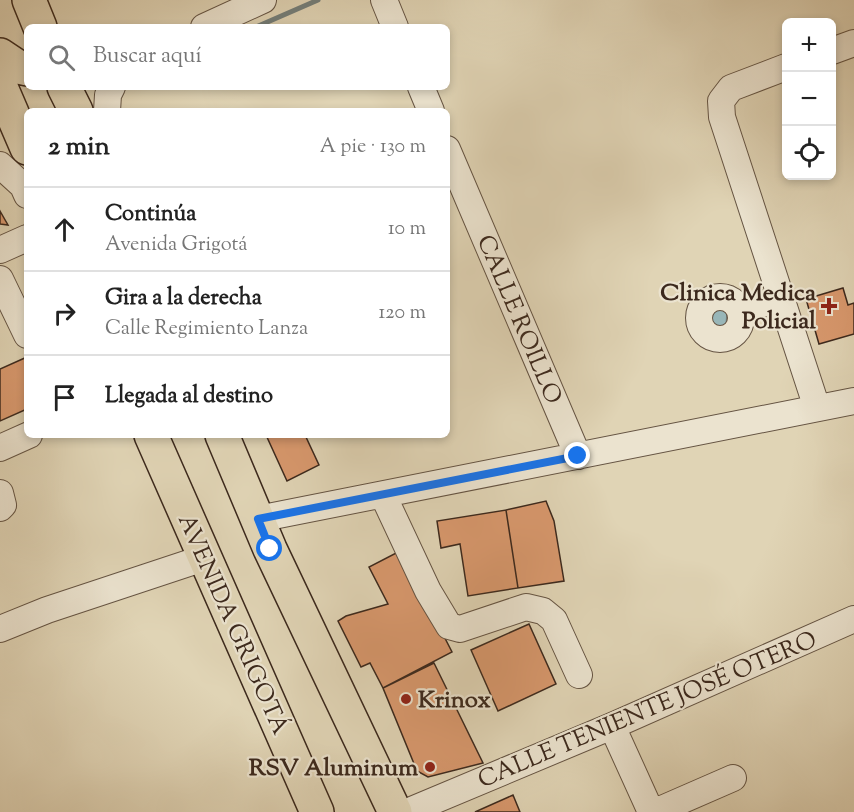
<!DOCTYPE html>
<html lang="es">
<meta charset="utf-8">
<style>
:root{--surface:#fff;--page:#f6f6f6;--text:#222;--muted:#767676;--line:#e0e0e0}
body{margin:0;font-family:"Sorts Mill Goudy",serif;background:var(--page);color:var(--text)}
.controls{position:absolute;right:18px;top:18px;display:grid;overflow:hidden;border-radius:9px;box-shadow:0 3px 9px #0003}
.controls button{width:54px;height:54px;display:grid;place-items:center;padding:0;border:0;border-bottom:2px solid var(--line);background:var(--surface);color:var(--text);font:30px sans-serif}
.stop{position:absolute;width:18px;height:18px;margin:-14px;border:4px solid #1a73e8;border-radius:50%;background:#fff}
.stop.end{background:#1a73e8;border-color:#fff;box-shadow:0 2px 6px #0008}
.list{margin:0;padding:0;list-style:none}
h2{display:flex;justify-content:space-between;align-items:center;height:78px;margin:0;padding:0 24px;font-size:26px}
h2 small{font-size:20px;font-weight:400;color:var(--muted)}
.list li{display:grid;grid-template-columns:39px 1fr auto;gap:18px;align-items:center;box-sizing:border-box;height:84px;padding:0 24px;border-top:2px solid var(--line)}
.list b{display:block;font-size:22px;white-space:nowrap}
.list p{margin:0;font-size:20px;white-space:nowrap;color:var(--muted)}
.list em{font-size:20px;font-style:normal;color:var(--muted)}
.icon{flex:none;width:33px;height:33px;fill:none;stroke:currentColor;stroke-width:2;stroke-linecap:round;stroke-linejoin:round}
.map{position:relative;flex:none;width:854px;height:812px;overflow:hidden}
.search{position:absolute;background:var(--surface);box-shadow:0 3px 9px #0003;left:24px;top:24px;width:426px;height:66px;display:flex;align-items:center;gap:15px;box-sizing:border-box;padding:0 21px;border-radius:9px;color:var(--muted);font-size:22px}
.panel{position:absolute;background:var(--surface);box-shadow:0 3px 9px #0003;left:24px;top:108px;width:426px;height:330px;border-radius:9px}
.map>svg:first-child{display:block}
.water{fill:#98b6b8;stroke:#737e7a;stroke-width:1.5}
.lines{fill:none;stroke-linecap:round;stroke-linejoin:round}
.stream{stroke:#737e7a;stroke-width:5}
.building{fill:#d8986d;stroke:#3c291d;stroke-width:1.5}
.minor-casing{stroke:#655443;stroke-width:28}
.major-casing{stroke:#3c291d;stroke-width:36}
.minor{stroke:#ebe3cf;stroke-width:26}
.major{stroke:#e0d4b5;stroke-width:33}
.route{stroke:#1a73e8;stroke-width:8}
.poi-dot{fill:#8f2418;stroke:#ebe3cf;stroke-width:2}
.labels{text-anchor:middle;stroke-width:4.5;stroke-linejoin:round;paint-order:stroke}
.poi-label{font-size:24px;font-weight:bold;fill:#3c291d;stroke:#ebe3cf;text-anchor:end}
.street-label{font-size:24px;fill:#3c291d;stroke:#ebe3cf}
</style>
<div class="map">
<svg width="854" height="812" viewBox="0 0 854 812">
<rect width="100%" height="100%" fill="#e0d4b5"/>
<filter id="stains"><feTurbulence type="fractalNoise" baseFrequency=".00333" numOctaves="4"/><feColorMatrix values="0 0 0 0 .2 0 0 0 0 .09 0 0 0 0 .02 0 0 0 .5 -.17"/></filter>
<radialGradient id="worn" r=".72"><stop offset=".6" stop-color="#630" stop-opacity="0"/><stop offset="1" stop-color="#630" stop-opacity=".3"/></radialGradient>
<path class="water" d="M 717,303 L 727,312 L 726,329 L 721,331 C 712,324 708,317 712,305 Z"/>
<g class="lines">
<path class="stream" d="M 256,27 L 318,0"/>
</g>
<path class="building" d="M 0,211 L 8,225 L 0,224 Z
M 843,288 L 848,305 L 854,303 L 854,334 L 819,344 L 806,299 Z
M 27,357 L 27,409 L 0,421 L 0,369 Z
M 266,435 L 305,435 L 319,465 L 287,481 Z
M 546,501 L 554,521 L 564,581 L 518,588 L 506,510 Z
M 506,510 L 518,588 L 468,596 L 460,544 L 441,548 L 437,521 Z
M 400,551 L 452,652 L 383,688 L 370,663 L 361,667 L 338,621 L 346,616 L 388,604 L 369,567 Z
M 529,624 L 556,684 L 498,711 L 471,650 Z
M 434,663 L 483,763 L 428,777 L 417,771 L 383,688 Z
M 513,795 L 520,812 L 475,812 Z"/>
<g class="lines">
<defs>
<path id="minor" d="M 384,0 L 395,27
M 204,27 L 263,0
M 832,51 L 854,43
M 786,67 L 731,88 L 721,101 L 722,117 L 817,408
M 421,87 L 431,111
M 107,111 L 108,95 L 112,87
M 447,149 L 578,456
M 0,165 L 23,186 L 27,195
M 0,250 L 27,238
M 0,279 L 27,335
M699 318a21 21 0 1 1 42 0a21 21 0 1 1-42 0Z
M 740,310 L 781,299
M 0,448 L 29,435
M 0,493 L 3,505 L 0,508
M 383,495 L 428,591 L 449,626 L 460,629 L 526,607 L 543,611 L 554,620 L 579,675
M 258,519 L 854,401
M 0,629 L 47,610 L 204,558
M 612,726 L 651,812
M 407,812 L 612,726 L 854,619
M 655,812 L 733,778"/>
<path id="major" d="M 29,0 L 40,27
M 0,55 L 18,67 L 27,69
M 0,85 L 27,148
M 64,87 L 76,111
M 151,435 L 317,812
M 222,435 L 270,549 L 395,812"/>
</defs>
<use href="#minor" class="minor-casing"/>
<use href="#major" class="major-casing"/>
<use href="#minor" class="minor"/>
<use href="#major" class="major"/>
</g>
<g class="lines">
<path class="route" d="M 270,549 L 258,519 L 578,456"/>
</g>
<g class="poi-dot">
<path d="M826 297h6v6h6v6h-6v6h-6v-6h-6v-6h6z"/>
<circle cx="406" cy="699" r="6"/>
<circle cx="430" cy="767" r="6"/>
</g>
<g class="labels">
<g class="poi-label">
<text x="816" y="300">Clinica Medica<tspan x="816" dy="28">Policial</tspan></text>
<text x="418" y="707" text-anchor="start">Krinox</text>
<text x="418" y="775">RSV Aluminum</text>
</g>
<g class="street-label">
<text transform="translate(520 319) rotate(67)" y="8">CALLE ROILLO</text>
<text transform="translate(234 624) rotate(66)" y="8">AVENIDA GRIGOTÁ</text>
<text transform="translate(647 709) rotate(-23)" y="8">CALLE TENIENTE JOSÉ OTERO</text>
</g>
</g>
<rect width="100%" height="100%" filter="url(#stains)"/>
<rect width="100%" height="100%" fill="url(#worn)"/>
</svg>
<div class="controls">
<button>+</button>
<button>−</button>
<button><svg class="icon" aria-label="locate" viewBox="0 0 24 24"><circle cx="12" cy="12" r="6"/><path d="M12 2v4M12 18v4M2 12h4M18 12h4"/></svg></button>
</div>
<div class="stop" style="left:270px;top:549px"></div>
<div class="stop end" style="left:578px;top:456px"></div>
<div class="search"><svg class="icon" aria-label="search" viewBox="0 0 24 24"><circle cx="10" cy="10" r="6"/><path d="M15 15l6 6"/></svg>Buscar aquí</div>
<section class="panel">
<h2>2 min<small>A pie · 130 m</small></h2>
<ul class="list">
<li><svg class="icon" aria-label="ahead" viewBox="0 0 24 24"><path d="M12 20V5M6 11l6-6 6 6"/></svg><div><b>Continúa</b><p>Avenida Grigotá</p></div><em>10 m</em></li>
<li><svg class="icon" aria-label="right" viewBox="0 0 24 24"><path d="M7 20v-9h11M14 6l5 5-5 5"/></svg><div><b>Gira a la derecha</b><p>Calle Regimiento Lanza</p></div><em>120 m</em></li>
<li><svg class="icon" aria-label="arrive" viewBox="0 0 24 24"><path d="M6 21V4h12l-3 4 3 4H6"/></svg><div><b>Llegada al destino</b></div></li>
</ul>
</section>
</div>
